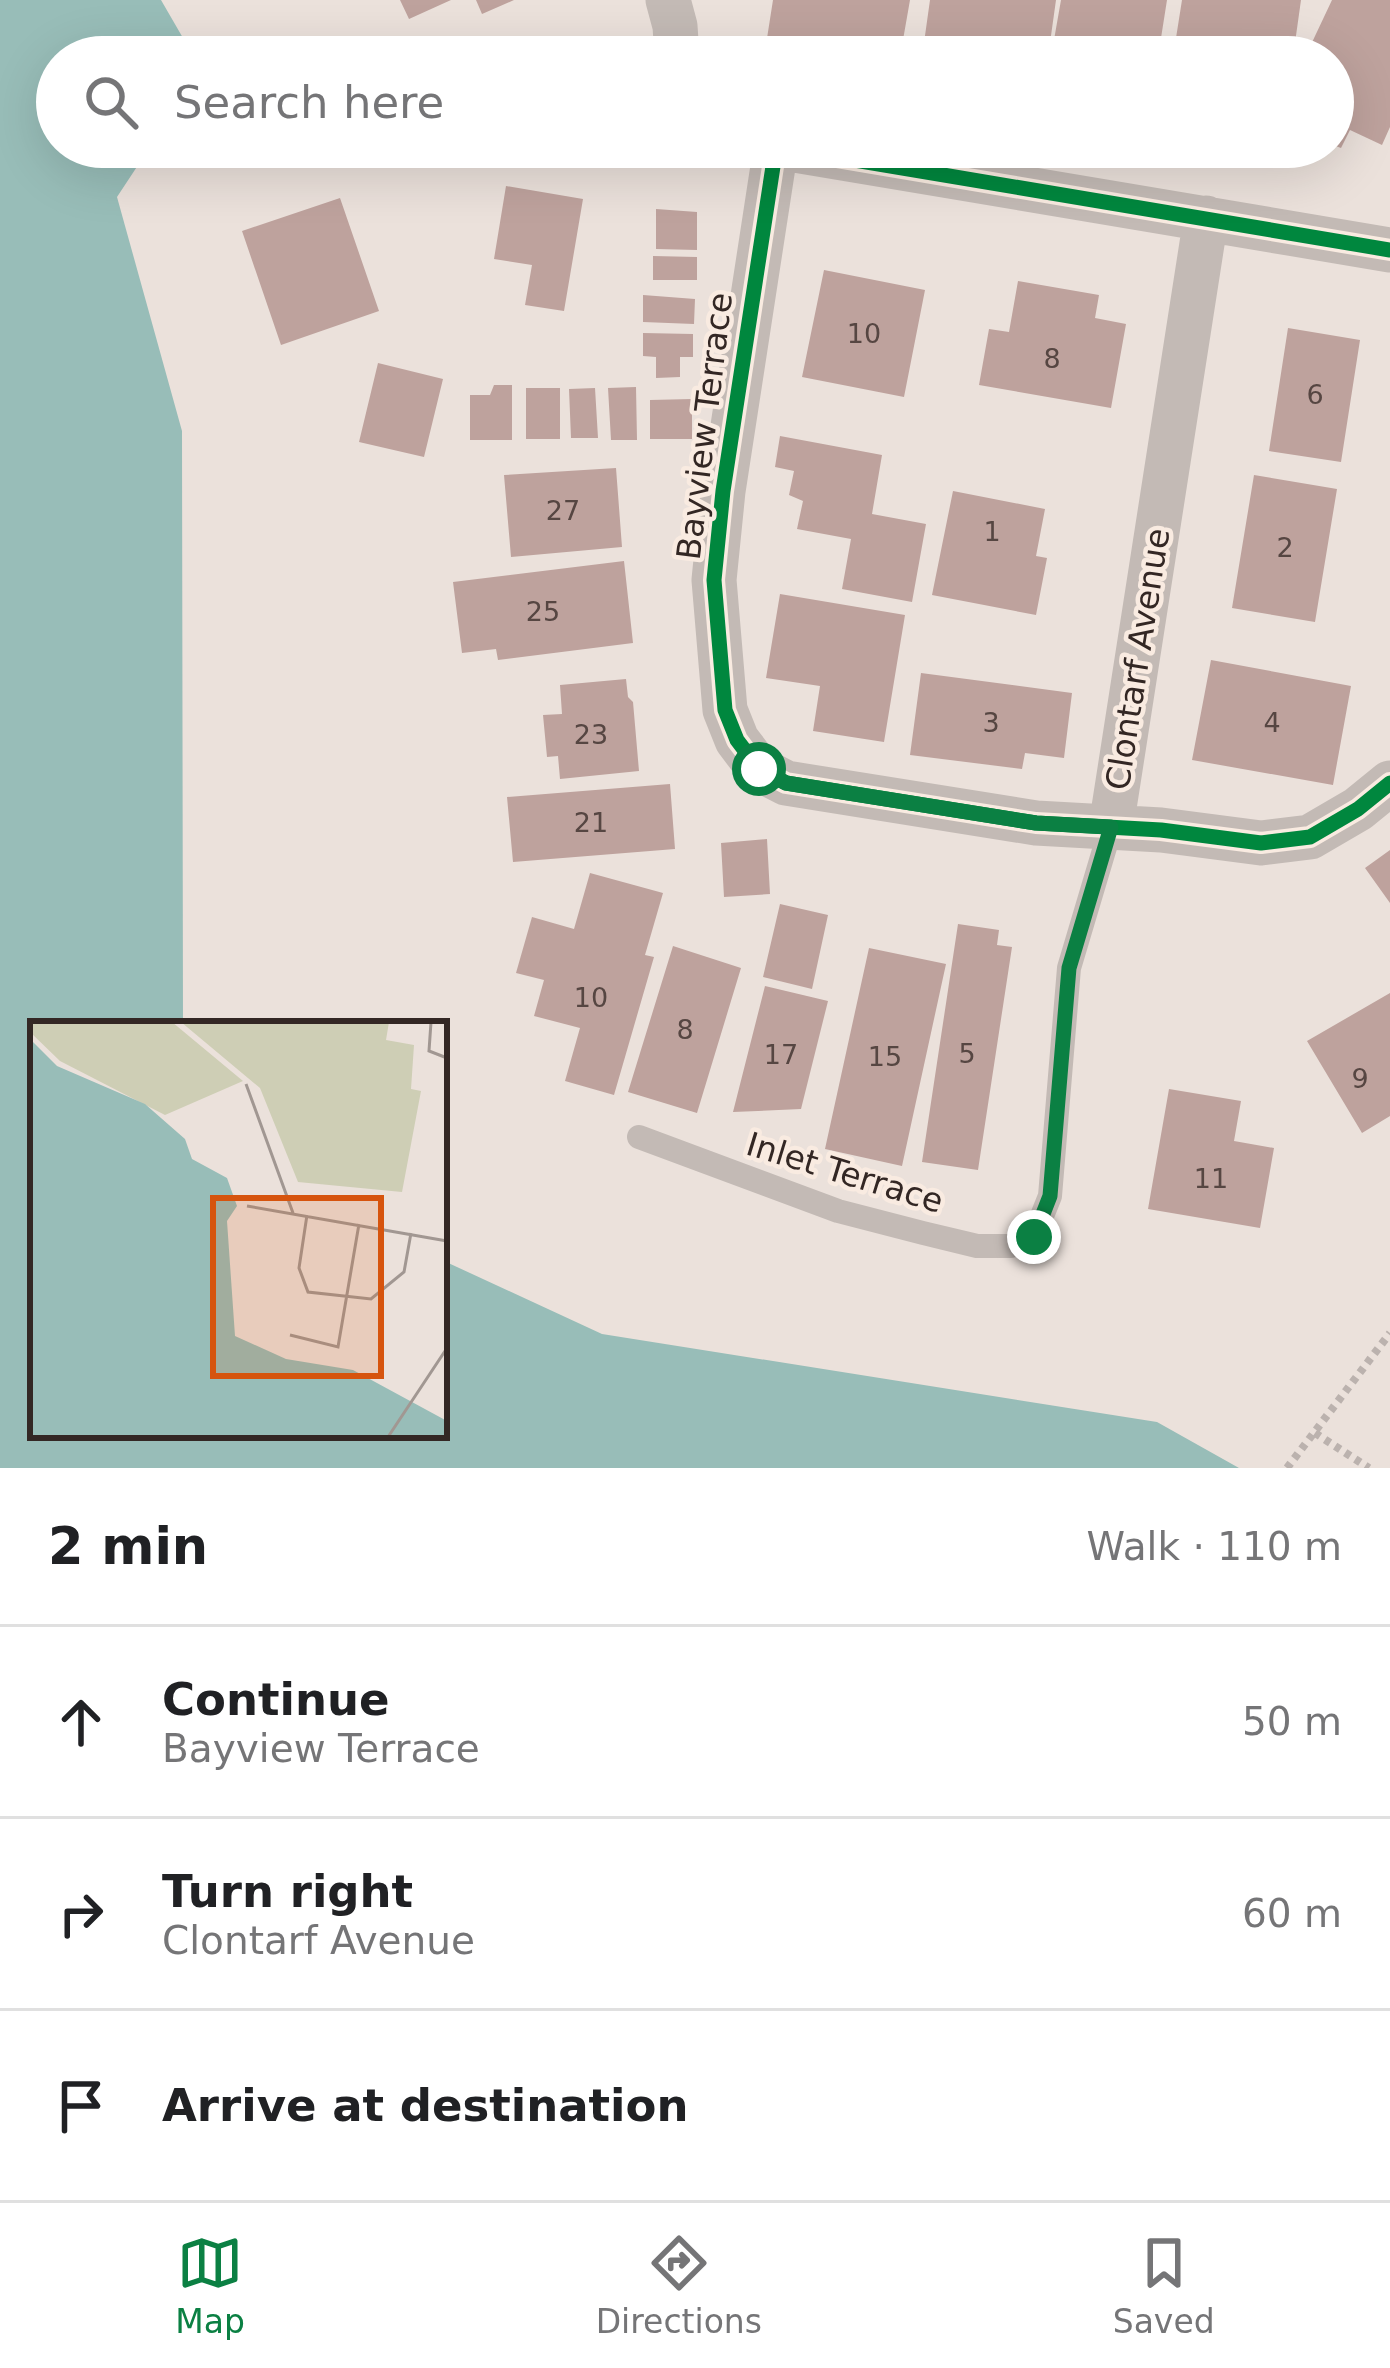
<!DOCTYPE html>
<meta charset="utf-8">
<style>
:root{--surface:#fff;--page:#f2f2f2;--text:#202124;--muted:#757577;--line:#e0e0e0;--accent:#0b8043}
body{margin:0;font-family:"DejaVu Sans",sans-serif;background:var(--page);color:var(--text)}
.stop{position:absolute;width:36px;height:36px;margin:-27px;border:9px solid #0b8043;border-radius:50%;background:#fff}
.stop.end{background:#0b8043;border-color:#fff;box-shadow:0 3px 12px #0008}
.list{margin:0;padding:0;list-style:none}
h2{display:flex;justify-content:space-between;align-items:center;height:156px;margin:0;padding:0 48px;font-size:51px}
h2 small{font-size:39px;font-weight:400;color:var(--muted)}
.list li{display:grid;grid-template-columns:78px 1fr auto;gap:36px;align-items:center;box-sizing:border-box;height:192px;padding:0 48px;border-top:3px solid var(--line)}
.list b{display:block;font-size:45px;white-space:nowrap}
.list p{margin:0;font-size:39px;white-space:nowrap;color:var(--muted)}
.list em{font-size:39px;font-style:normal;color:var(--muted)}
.icon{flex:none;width:66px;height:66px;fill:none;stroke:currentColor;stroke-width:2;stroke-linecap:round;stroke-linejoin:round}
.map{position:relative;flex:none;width:1390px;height:1468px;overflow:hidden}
.search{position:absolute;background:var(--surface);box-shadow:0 12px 48px #0002;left:36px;right:36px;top:36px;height:132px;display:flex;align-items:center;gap:30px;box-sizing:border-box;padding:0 42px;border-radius:66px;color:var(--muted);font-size:45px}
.sheet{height:732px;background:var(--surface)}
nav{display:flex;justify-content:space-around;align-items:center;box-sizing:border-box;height:168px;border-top:3px solid var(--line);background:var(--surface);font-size:33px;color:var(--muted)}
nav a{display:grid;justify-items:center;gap:6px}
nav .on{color:var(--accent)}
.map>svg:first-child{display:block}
.water{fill:#98bdb8}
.building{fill:#bea29d}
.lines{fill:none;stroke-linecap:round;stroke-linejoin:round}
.path{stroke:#bbb2ae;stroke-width:8;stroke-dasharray:6 6;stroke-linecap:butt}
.lane{stroke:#c3bab5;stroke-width:24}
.street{stroke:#c3bab5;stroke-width:45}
.cycleway-casing{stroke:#f9ebe1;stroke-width:22}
.cycleway{stroke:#00873e;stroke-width:15}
.route{stroke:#0b8043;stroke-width:15}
.labels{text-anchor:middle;stroke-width:9;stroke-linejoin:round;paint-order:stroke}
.number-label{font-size:27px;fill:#564642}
.street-label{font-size:33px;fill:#332724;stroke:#f9ebe1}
.inset-road{fill:none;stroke:#a19792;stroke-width:3}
.view{fill:#d6540e;fill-opacity:0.15;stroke:#d6540e;stroke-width:6}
.inset-edge{fill:none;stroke:#332724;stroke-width:6}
</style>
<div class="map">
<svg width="1390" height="1468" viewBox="0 0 1390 1468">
<rect width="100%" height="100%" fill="#ebe1db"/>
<path class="water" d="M 0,0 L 161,0 L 194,57 L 57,57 L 57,147 L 150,147 L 117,197 L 182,431 L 183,1024 L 33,1024 L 33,1435 L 444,1435 L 444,1261 L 602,1334 L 1157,1422 L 1239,1468 L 0,1468 Z"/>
<path class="building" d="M 400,0 L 451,0 L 409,19 Z
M 476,0 L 514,0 L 482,14 Z
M 773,0 L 910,0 L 900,57 L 800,57 L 765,51 Z
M 930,0 L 1056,0 L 1048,57 L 922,57 Z
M 1061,0 L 1167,0 L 1158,57 L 1051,57 Z
M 1182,0 L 1301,0 L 1293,57 L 1173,57 Z
M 1332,0 L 1390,0 L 1390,127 L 1382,145 L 1350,130 L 1341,148 L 1333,145 L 1333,57 L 1308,57 L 1307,53 Z
M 506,186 L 583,199 L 564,311 L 525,305 L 532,265 L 494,259 Z
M 340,198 L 379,311 L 281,345 L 242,231 Z
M 656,209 L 697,212 L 697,250 L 656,249 Z
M 653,256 L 697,257 L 697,280 L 653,280 Z
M 824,270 L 925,290 L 904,397 L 802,377 Z
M 1018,281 L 1099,295 L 1095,318 L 1126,324 L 1111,408 L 979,385 L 989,329 L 1009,332 Z
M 643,295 L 695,299 L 694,324 L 643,322 Z
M 1288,328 L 1360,340 L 1341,462 L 1269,451 Z
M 643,333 L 693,334 L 693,357 L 680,357 L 680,377 L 656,378 L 656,357 L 643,356 Z
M 378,363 L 443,379 L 424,457 L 359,442 Z
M 494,385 L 512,385 L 512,440 L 470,440 L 470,395 L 490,395 Z
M 636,387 L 637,440 L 611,440 L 608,388 Z
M 526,388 L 560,388 L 560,439 L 526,439 Z
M 595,388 L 598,438 L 571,438 L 569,389 Z
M 692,399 L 692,439 L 650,439 L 650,400 Z
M 780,436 L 882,455 L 872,514 L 926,524 L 912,602 L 842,589 L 851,539 L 797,529 L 803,501 L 789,495 L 794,471 L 775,467 Z
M 616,468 L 622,547 L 511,557 L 504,475 Z
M 1254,475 L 1337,489 L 1315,622 L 1232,608 Z
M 953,491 L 1045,509 L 1036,556 L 1047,558 L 1036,615 L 932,595 Z
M 624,561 L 633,643 L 498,660 L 496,649 L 462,653 L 453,582 Z
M 780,594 L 905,615 L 884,742 L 813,731 L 820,686 L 766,678 Z
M 1211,660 L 1351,686 L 1333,785 L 1192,760 Z
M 921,673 L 1072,693 L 1064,758 L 1025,753 L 1022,769 L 910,755 Z
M 626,679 L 628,697 L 633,702 L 639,771 L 560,779 L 558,756 L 547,757 L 543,715 L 562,714 L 560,685 Z
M 670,784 L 675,849 L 513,862 L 507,797 Z
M 767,839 L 770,894 L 724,897 L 721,843 Z
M 1390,850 L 1390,903 L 1365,868 Z
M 590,873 L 663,893 L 645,955 L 654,957 L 614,1095 L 565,1081 L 580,1028 L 534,1016 L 544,980 L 516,973 L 532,917 L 574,929 Z
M 780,904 L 828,915 L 812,989 L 763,977 Z
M 958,924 L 999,930 L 997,945 L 1012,947 L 978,1170 L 922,1162 Z
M 673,946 L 741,968 L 697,1113 L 628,1092 Z
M 869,948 L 946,964 L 902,1166 L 825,1149 Z
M 765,986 L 828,1001 L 801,1109 L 733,1112 Z
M 1390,993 L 1390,1116 L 1362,1133 L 1307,1041 Z
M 1169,1089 L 1241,1101 L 1234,1141 L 1274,1148 L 1260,1228 L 1148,1209 Z"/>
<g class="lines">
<path class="path" d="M 1315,1433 L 1369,1468
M 1287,1468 L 1390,1333"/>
<path class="lane" d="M 639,1137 L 838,1211 L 923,1233 L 977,1246 L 1011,1246 L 1034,1236 L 1050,1196 L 1069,968 L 1111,827"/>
<path class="street" d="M 668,0 L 675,26 L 677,57
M 776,147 L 723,491 L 714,580 L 725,710 L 737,740 L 759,769 L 786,783 L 1036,823 L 1161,830 L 1261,843 L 1310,837 L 1358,809 L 1390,783
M 777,147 L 1390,250
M 1111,827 L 1206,218"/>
<defs>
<path id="cycleway" d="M 776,147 L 723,491 L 714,580 L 725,710 L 737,740 L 759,769 L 786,783 L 1036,823 L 1161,830 L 1261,843 L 1310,837 L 1358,809 L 1390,783
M 777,147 L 1390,250"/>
</defs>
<use href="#cycleway" class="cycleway-casing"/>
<use href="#cycleway" class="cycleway"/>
</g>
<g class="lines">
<path class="route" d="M 759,769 L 786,783 L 1036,823 L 1111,827 L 1069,968 L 1050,1196 L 1034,1237"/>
</g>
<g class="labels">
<g class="number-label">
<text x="864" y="343">10</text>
<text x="1052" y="368">8</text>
<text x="1315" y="404">6</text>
<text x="563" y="520">27</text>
<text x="992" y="541">1</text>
<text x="1285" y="557">2</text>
<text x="543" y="621">25</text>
<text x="991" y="732">3</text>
<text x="1272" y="732">4</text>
<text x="591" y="744">23</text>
<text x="591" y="832">21</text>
<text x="591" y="1007">10</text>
<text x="685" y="1039">8</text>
<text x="967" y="1063">5</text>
<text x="781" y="1064">17</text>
<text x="885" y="1066">15</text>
<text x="1360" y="1088">9</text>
<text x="1211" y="1188">11</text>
</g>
<g class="street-label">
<text transform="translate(704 426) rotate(-83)" y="12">Bayview Terrace</text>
<text transform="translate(1137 659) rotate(-81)" y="12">Clontarf Avenue</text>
<text transform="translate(845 1172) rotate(17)" y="12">Inlet Terrace</text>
</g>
</g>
<g transform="translate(30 1021)">
<rect width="417" height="417" fill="#ebe1db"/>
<path d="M 0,1 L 142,1 L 213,60 L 135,94 L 30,40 L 0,11 ZM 151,1 L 359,1 L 356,19 L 384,24 L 381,68 L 391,70 L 372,171 L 268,161 L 230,67 Z" fill="#ceceb5"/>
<path d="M 0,18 L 27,45 L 115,83 L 155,118 L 162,138 L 197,157 L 207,185 L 197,200 L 205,315 L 256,338 L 323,349 L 417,400 L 417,416 L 0,416 Z" fill="#98bdb8"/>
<path class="inset-road" d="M 401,1 L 399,30 L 417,37M 216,63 L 263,192M 217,185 L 417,220M 277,194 L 269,247 L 278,271 L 341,278 L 374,251 L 381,212M 260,314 L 308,326 L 329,203M 358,416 L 417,327"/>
<path class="view" d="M 183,177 L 351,177 L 351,355 L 183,355 Z"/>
<rect width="417" height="417" class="inset-edge"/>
</g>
</svg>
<div class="stop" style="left:759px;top:769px"></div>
<div class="stop end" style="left:1034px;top:1237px"></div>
<div class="search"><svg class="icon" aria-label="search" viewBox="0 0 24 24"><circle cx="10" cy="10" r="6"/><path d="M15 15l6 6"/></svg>Search here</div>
</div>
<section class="sheet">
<h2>2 min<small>Walk · 110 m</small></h2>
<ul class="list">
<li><svg class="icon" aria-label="ahead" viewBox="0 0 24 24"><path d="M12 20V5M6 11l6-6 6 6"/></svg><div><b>Continue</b><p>Bayview Terrace</p></div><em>50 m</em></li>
<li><svg class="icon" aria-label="right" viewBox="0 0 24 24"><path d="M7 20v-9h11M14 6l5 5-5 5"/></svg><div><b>Turn right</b><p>Clontarf Avenue</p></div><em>60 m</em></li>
<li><svg class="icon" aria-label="arrive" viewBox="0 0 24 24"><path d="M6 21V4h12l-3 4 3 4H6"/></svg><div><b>Arrive at destination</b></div></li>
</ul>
</section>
<nav>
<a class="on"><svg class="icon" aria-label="map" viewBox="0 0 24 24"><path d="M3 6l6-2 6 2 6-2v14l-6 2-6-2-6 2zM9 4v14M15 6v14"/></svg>Map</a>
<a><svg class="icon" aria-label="directions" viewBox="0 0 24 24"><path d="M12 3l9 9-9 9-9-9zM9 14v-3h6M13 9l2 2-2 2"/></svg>Directions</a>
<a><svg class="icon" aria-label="saved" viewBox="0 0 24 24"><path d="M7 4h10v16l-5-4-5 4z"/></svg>Saved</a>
</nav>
